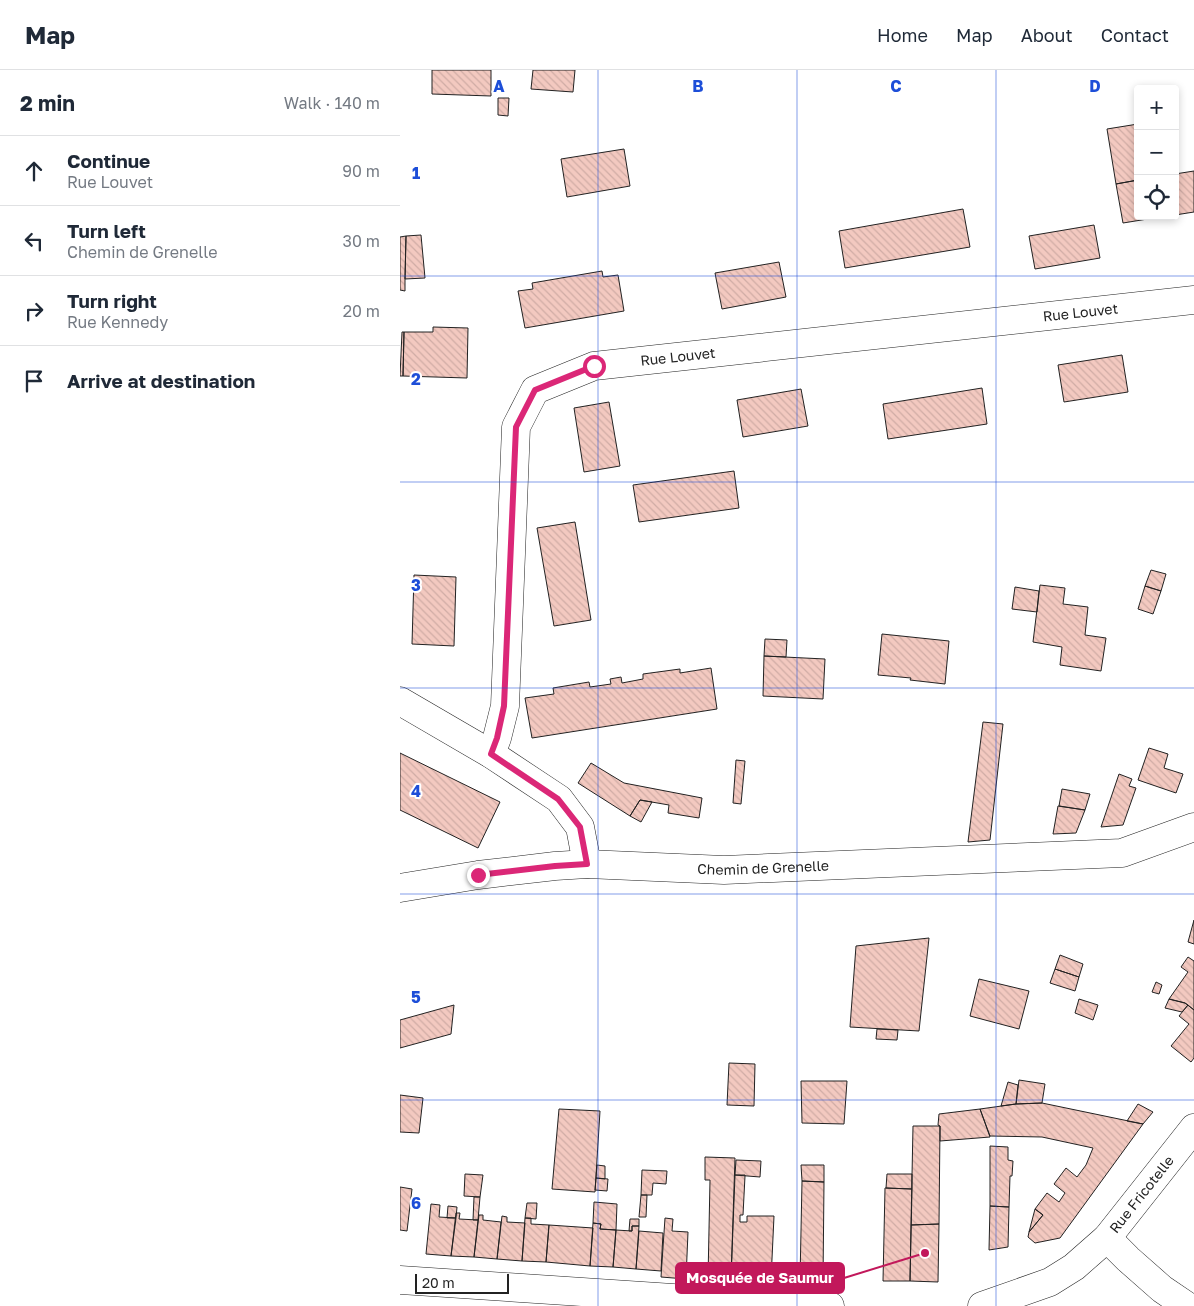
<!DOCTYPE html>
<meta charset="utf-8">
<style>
:root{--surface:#fff;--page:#f6f6f7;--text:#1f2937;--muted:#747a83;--line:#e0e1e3}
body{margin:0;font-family:"Golos Text",sans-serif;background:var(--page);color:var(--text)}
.controls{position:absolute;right:15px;top:15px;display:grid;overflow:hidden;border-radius:5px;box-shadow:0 2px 8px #0003}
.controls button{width:45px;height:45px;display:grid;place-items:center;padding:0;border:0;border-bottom:1px solid var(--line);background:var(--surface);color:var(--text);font:25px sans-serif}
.scale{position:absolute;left:15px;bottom:12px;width:94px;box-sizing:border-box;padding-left:5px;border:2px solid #222;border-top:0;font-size:14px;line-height:18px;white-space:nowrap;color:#222;-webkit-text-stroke:4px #fff;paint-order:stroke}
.stop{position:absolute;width:15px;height:15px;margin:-11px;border:4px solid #db2777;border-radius:50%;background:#fff}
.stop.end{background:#db2777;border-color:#fff;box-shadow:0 1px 5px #0008}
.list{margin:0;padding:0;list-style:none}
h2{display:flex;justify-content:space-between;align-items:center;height:65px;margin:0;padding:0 20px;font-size:21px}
h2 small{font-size:16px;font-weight:400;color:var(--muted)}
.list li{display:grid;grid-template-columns:32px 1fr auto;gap:15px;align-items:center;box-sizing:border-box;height:70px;padding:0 20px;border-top:1px solid var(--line)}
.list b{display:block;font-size:19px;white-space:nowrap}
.list p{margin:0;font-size:16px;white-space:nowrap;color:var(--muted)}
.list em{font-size:16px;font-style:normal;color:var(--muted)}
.icon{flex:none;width:28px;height:28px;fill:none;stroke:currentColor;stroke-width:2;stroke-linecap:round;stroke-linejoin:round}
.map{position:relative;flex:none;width:794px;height:1236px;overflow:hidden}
header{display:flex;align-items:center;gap:30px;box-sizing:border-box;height:70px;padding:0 25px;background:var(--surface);border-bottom:1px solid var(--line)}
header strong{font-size:24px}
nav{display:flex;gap:28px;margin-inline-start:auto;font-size:18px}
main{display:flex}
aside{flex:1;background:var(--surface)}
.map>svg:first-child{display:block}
.building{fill:url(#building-back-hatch);stroke:#222}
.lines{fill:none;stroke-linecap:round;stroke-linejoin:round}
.street-casing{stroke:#222;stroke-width:29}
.secondary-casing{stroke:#222;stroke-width:29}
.street{stroke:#fff;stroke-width:28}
.secondary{stroke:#fff;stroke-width:28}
.route{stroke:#db2777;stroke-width:6}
.grid{fill:none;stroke:#1d4ed8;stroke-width:1;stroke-opacity:0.55}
.labels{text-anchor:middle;stroke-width:4;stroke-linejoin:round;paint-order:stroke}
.street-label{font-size:14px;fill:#222;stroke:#fff}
.grid-label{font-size:16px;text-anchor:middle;font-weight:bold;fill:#1d4ed8;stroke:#fff;stroke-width:4;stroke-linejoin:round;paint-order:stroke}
.leader{fill:none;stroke:#c2185b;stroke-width:2}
.callout-dot{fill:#c2185b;stroke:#fff;stroke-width:2}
.callout{fill:#c2185b;stroke:#c2185b;stroke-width:2}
.callout-label{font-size:15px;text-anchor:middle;font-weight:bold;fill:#fff}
</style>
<header>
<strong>Map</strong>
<nav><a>Home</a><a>Map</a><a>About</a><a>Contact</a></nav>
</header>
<main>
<aside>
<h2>2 min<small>Walk · 140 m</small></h2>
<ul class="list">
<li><svg class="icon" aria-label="ahead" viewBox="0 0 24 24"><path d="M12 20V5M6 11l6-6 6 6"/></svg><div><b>Continue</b><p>Rue Louvet</p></div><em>90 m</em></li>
<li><svg class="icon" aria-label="left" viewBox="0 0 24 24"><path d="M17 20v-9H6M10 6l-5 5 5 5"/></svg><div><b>Turn left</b><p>Chemin de Grenelle</p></div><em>30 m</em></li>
<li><svg class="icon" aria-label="right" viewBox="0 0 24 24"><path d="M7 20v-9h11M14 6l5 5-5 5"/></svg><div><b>Turn right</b><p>Rue Kennedy</p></div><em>20 m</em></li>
<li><svg class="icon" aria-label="arrive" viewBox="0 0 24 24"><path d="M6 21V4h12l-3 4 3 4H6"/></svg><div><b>Arrive at destination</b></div></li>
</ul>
</aside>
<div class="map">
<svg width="794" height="1236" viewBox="0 0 794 1236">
<defs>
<pattern id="building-back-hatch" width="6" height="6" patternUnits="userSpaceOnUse" patternTransform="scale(1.25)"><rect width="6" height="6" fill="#f3c9c0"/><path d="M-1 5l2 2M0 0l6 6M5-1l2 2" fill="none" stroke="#d0aca5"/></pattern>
</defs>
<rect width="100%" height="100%" fill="#fff"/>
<path class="building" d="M 32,0 L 91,0 L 91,26 L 32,24 Z
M 133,0 L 175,0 L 173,22 L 131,19 Z
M 98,28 L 109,28 L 108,46 L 98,45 Z
M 738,54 L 738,110 L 716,114 L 707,59 Z
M 224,79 L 230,116 L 167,127 L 161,89 Z
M 794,101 L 794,142 L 775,145 L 775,104 Z
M 738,110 L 738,146 L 766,146 L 723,153 L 716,114 Z
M 563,139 L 570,177 L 445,198 L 439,161 Z
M 694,155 L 700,188 L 635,199 L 629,166 Z
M 21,165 L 25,208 L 5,209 L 6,166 Z
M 6,166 L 5,209 L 5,221 L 0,220 L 0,167 Z
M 379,192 L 386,227 L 322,239 L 315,203 Z
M 202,201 L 203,207 L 218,205 L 224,241 L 125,258 L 118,221 L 133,219 L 132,213 Z
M 33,257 L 68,258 L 67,308 L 3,306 L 4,262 L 33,262 Z
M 2,262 L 4,262 L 3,306 L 0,306 Z
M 722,285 L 728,322 L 664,332 L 658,295 Z
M 582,318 L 587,354 L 488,369 L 483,334 Z
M 401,319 L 408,356 L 343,367 L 337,330 Z
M 209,332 L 220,396 L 184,402 L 174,338 Z
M 334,401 L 339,438 L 239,452 L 233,415 Z
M 175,452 L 191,550 L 154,556 L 137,458 Z
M 751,500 L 766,504 L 761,521 L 745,516 Z
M 14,505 L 56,507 L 54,576 L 12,574 Z
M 640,515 L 665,518 L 663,534 L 688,537 L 685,565 L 706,568 L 701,601 L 660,595 L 662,577 L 633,572 Z
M 745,516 L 761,521 L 753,544 L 738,539 Z
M 615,517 L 639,521 L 637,542 L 612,539 Z
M 482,564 L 549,571 L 545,614 L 510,610 L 511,608 L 478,605 Z
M 365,569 L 387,570 L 386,587 L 364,586 Z
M 364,586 L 425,589 L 423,629 L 363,626 Z
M 311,598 L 317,639 L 132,668 L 125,628 L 154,624 L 153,618 L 189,612 L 190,617 L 211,614 L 210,609 L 221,607 L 222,613 L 243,609 L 243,604 L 280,599 L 280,603 Z
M 583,652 L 603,654 L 590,770 L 568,772 Z
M 749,678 L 768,684 L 764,698 L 783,704 L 776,723 L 738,710 Z
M 0,683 L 100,732 L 78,778 L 0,740 Z
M 336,690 L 345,691 L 341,734 L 333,733 Z
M 191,693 L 224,713 L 302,728 L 299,748 L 268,743 L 269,735 L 240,730 L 230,746 L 178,713 Z
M 719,704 L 732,709 L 729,716 L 736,718 L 723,755 L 701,757 Z
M 662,719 L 690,724 L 685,740 L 659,736 Z
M 240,730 L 252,732 L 241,752 L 230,746 Z
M 658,736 L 685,740 L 676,763 L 653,764 Z
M 794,850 L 794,874 L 788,872 Z
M 529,868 L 519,961 L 450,957 L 456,876 Z
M 660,885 L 683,894 L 679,907 L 655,899 Z
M 788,887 L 794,891 L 794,940 L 785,933 L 769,929 L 788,902 L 781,897 Z
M 655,899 L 679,907 L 675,921 L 650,913 Z
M 579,909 L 629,921 L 619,959 L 570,946 Z
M 756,912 L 762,915 L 759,924 L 752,922 Z
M 679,929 L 698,935 L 693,950 L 675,943 Z
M 769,929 L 785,933 L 788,935 L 782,942 L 765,938 Z
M 54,935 L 51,964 L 0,978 L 0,950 Z
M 788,935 L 794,940 L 794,988 L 791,992 L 771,976 L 789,954 L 779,946 Z
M 477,959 L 498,960 L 497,970 L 476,969 Z
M 329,993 L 355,994 L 354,1036 L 327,1035 Z
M 619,1010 L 645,1014 L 642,1033 L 616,1034 Z
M 401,1011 L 447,1011 L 444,1054 L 402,1053 Z
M 608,1012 L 618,1015 L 616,1034 L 601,1036 Z
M 0,1025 L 23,1028 L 19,1063 L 0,1062 Z
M 642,1033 L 743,1054 L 660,1168 L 635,1173 L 628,1167 L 629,1162 L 643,1145 L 635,1139 L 647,1123 L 659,1132 L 665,1123 L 654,1114 L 666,1098 L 677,1107 L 686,1095 L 693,1078 L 642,1067 L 590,1066 L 580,1039 L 616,1034 Z
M 738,1034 L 753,1042 L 743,1054 L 727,1051 Z
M 159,1039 L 200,1041 L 195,1122 L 152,1119 Z
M 580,1039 L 590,1067 L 540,1071 L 540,1056 L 538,1055 L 539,1044 Z
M 513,1056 L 540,1056 L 539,1154 L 511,1155 Z
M 590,1076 L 608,1077 L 608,1090 L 613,1091 L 612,1106 L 610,1106 L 609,1137 L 590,1136 Z
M 305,1087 L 335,1088 L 331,1209 L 308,1209 L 310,1110 L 305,1110 Z
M 336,1090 L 361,1091 L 360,1107 L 335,1105 Z
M 197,1095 L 205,1096 L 205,1109 L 196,1108 Z
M 401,1095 L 424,1095 L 424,1112 L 402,1111 Z
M 242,1100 L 267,1101 L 266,1114 L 253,1113 L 252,1125 L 241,1125 Z
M 65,1104 L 83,1105 L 80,1127 L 64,1126 Z
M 487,1104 L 512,1104 L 512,1119 L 486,1118 Z
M 335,1105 L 345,1105 L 345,1106 L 343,1145 L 340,1145 L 340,1152 L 347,1152 L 347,1146 L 374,1146 L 371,1210 L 331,1209 Z
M 196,1108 L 208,1109 L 207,1121 L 195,1120 Z
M 402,1111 L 424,1112 L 423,1211 L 400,1210 Z
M 0,1117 L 12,1119 L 7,1161 L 0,1160 Z
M 485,1118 L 512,1119 L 510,1211 L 483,1211 Z
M 241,1125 L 247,1125 L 246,1147 L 239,1147 Z
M 74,1127 L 80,1127 L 78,1150 L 73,1150 Z
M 194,1132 L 217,1134 L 216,1160 L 200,1159 L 201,1154 L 193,1153 Z
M 127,1133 L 137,1133 L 136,1149 L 125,1148 Z
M 31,1134 L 40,1135 L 39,1147 L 56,1148 L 51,1186 L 26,1184 Z
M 48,1136 L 57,1137 L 56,1148 L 47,1148 Z
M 590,1136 L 609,1137 L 608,1177 L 589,1180 Z
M 635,1139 L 643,1145 L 629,1162 Z
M 56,1143 L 60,1143 L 59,1149 L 78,1150 L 74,1187 L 51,1186 Z
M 79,1145 L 83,1145 L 83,1150 L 101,1152 L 97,1189 L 74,1187 Z
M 102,1146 L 107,1147 L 107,1152 L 125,1153 L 122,1191 L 97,1189 Z
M 125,1148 L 131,1148 L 131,1154 L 149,1155 L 146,1192 L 122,1191 Z
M 265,1148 L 273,1149 L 272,1161 L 288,1162 L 286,1209 L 261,1207 Z
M 230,1149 L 239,1149 L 239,1156 L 232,1156 L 232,1161 L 229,1161 Z
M 193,1153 L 201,1154 L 200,1159 L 216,1160 L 213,1197 L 190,1196 Z
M 539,1154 L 538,1212 L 510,1211 L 511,1155 Z
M 149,1155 L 193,1158 L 190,1196 L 146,1192 Z
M 232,1156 L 239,1156 L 236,1199 L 213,1197 L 216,1160 L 232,1161 Z
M 239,1161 L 263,1163 L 261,1201 L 236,1199 Z"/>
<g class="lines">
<defs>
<g id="street">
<path d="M 0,631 L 91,684 L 159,729 L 180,757 L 187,794"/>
<path id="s1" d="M 91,684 L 97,668 L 105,636 L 116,357 L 135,320 L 194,296 L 794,230"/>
<path id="s2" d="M 0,818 L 78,805 L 155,796 L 187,794 L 324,800 L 722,783 L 794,757"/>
<path d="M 707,1168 L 728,1189 L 762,1219 L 787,1236"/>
<path d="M 0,1210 L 348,1233 L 426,1235 L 430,1236"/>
</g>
<g id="secondary">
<path id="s3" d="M 582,1236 L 650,1212 L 674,1197 L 707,1168 L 794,1058"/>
</g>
</defs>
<use href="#street" class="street-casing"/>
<use href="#secondary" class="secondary-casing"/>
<use href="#street" class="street"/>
<use href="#secondary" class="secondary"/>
</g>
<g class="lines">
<path class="route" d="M 78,805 L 155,796 L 187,794 L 180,757 L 158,729 L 91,684 L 97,668 L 104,636 L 116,357 L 135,320 L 194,296"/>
</g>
<path class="grid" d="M 198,0 L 198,1236M 397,0 L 397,1236M 596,0 L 596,1236M 0,206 L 794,206M 0,412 L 794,412M 0,618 L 794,618M 0,824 L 794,824M 0,1030 L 794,1030"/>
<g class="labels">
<g class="street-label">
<text dy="5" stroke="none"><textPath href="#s1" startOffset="924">Rue Louvet</textPath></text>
<text dy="5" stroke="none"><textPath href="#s1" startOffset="519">Rue Louvet</textPath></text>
<text dy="5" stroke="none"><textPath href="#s2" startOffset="365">Chemin de Grenelle</textPath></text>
<text dy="5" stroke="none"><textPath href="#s3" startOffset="200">Rue Fricotelle</textPath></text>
</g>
</g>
<g class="grid-label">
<text x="99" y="22">A</text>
<text x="298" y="22">B</text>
<text x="496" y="22">C</text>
<text x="695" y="22">D</text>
<text x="16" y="109">1</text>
<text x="16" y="315">2</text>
<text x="16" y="521">3</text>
<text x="16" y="727">4</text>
<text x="16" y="933">5</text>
<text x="16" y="1139">6</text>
</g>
<path class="leader" d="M525 1183L444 1208"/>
<circle class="callout-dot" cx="525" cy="1183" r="5"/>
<rect class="callout" x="276" y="1193" width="168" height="30" rx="5"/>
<g class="callout-label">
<text x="360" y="1213">Mosquée de Saumur</text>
</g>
</svg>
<div class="controls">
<button>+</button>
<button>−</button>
<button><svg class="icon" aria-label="locate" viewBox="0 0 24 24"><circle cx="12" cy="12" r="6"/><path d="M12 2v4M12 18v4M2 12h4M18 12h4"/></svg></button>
</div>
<div class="scale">20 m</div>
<div class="stop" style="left:194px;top:296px"></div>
<div class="stop end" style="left:78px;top:805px"></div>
</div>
</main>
